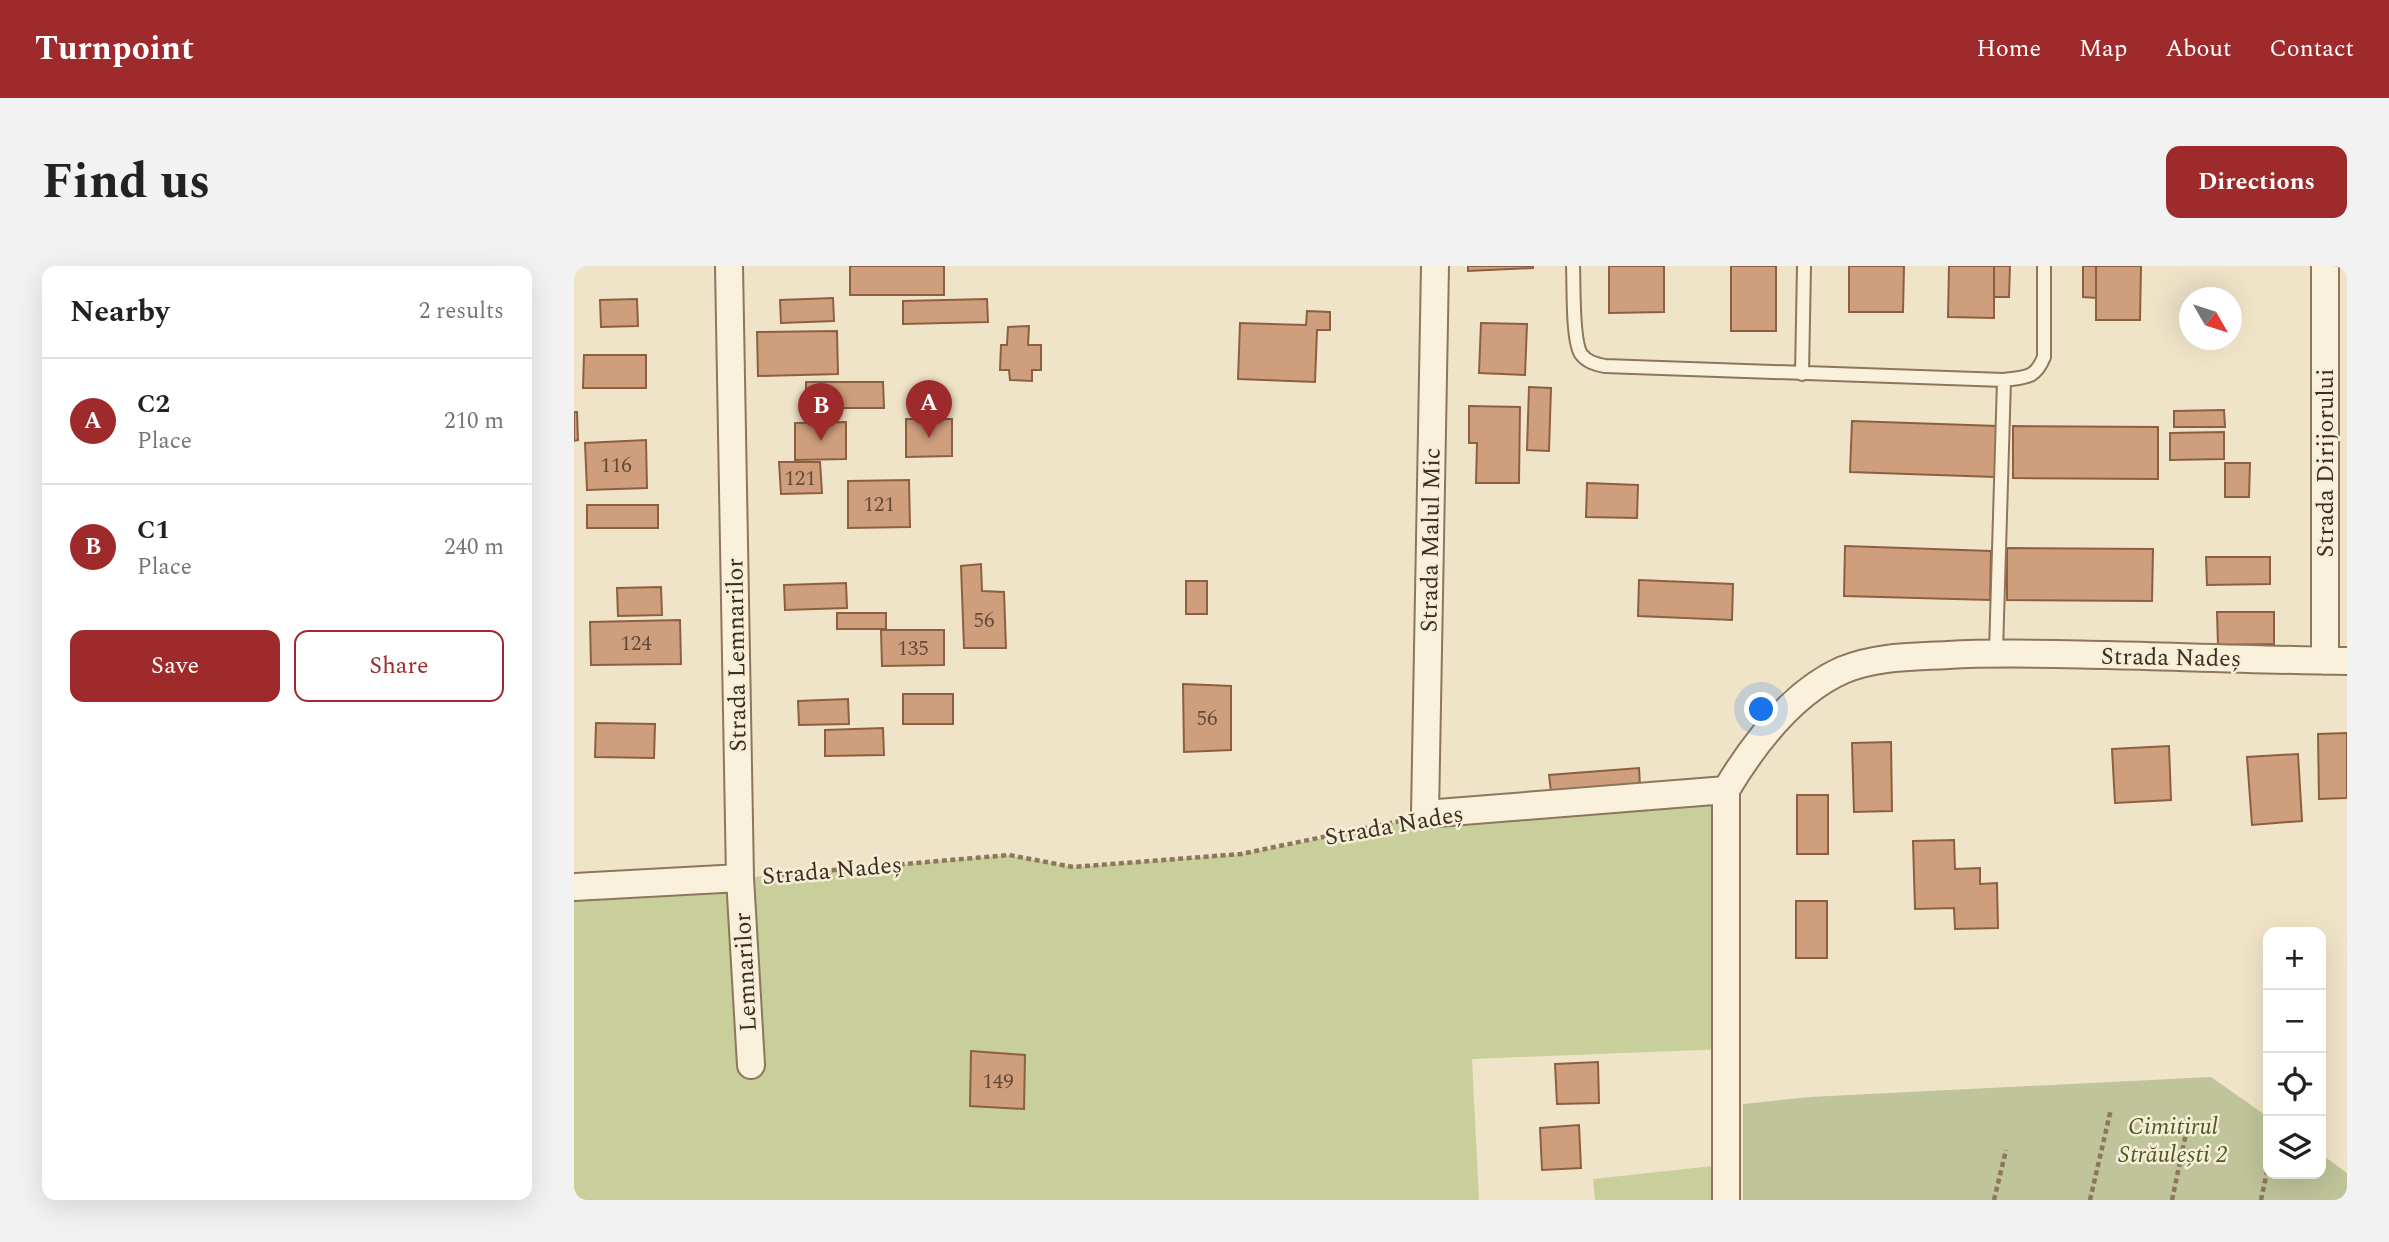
<!DOCTYPE html>
<meta charset="utf-8">
<style>
:root{--surface:#fff;--page:#f2f2f2;--text:#222;--muted:#767676;--line:#e0e0e0;--accent:#9e2a2b}
body{margin:0;font-family:Spectral,serif;background:var(--page);color:var(--text)}
.controls{position:absolute;right:21px;bottom:21px;display:grid;overflow:hidden;border-radius:14px;box-shadow:0 7px 28px #0002}
.controls button{width:63px;height:63px;display:grid;place-items:center;padding:0;border:0;border-bottom:2px solid var(--line);background:var(--surface);color:var(--text);font:35px sans-serif}
.compass{position:absolute;left:1605px;top:21px;width:63px;height:63px;border-radius:50%;background:var(--surface);box-shadow:0 7px 28px #0002;rotate:129deg}
.you{position:absolute;left:1188px;top:444px;width:24px;height:24px;margin:-18px;border:5px solid #fff;border-radius:50%;background:#1a73e8;box-shadow:0 0 0 10px #1a73e833}
.badge{display:grid;place-items:center;width:46px;height:46px;border-radius:50%;background:var(--accent);color:#fff;font-size:23px;font-weight:700}
.pin{position:absolute;translate:-50% -58px;filter:drop-shadow(0 2px 4px #0008)}
.pin::after{content:'';position:absolute;top:37px;width:24px;height:21px;background:inherit;clip-path:polygon(0 0,100% 0,50% 100%)}
.list{margin:0;padding:0;list-style:none}
h2{display:flex;justify-content:space-between;align-items:center;height:91px;margin:0;padding:0 28px;font-size:30px}
h2 small{font-size:23px;font-weight:400;color:var(--muted)}
.list li{display:grid;grid-template-columns:46px 1fr auto;gap:21px;align-items:center;box-sizing:border-box;height:126px;padding:0 28px;border-top:2px solid var(--line)}
.list b{display:block;font-size:26px;white-space:nowrap}
.list p{margin:0;font-size:23px;white-space:nowrap;color:var(--muted)}
.list em{font-size:23px;font-style:normal;color:var(--muted)}
.actions{display:flex;gap:14px;padding:21px 28px}
.actions a{flex:1;padding:16px 0;border:2px solid var(--accent);border-radius:14px;text-align:center;font-size:24px;color:var(--accent)}
.actions .main{background:var(--accent);color:#fff}
.icon{flex:none;width:38px;height:38px;fill:none;stroke:currentColor;stroke-width:2;stroke-linecap:round;stroke-linejoin:round}
.map{position:relative;flex:none;width:1773px;height:934px;overflow:hidden;border-radius:14px}
header{display:flex;align-items:center;gap:42px;box-sizing:border-box;height:98px;padding:0 35px;background:var(--accent);color:#fff}
header strong{font-size:33px}
nav{display:flex;gap:38px;margin-inline-start:auto;font-size:24px}
.intro{display:flex;align-items:center;justify-content:space-between;box-sizing:border-box;height:168px;padding:0 42px}
h1{margin:0;font-size:49px}
.button{padding:18px 32px;border-radius:14px;background:var(--accent);color:#fff;font-size:24px;font-weight:700}
main{display:flex;gap:42px;padding:0 42px}
aside{flex:1;background:var(--surface);border-radius:14px;box-shadow:0 7px 28px #0002}
.map>svg:first-child{display:block}
.green{fill:#c9cf9b}
.cemetery{fill:#bfc49a}
.building{fill:#cf9f7d;stroke:#8d5f41;stroke-width:2}
.lines{fill:none;stroke-linecap:round;stroke-linejoin:round}
.service-casing{stroke:#8d765c;stroke-width:16}
.minor-casing{stroke:#8d765c;stroke-width:30}
.path{stroke:#8d765c;stroke-width:4.5;stroke-dasharray:5 3.5;stroke-linecap:butt}
.service{stroke:#faf1dc;stroke-width:12}
.minor{stroke:#faf1dc;stroke-width:26}
.labels{text-anchor:middle;stroke-width:5;stroke-linejoin:round;paint-order:stroke}
.number-label{font-size:21px;fill:#624a37}
.street-label{font-size:24px;fill:#3d2e20;stroke:#f7eed8}
.park-label{font-size:24px;font-style:italic;fill:#4d5a26;stroke:#f7eed8}
</style>
<header>
<strong>Turnpoint</strong>
<nav><a>Home</a><a>Map</a><a>About</a><a>Contact</a></nav>
</header>
<div class="intro"><h1>Find us</h1><a class="button">Directions</a></div>
<main>
<aside>
<h2>Nearby<small>2 results</small></h2>
<ul class="list">
<li><span class="badge">A</span><div><b>C2</b><p>Place</p></div><em>210 m</em></li>
<li><span class="badge">B</span><div><b>C1</b><p>Place</p></div><em>240 m</em></li>
</ul>
<div class="actions"><a class="main">Save</a><a>Share</a></div>
</aside>
<div class="map">
<svg width="1773" height="934" viewBox="0 0 1773 934">
<rect width="100%" height="100%" fill="#f0e4c8"/>
<path class="green" d="M 1152,524 L 1151,783 L 898,793 L 905,934 L 0,934 L 0,621 L 166,612 L 435,589 L 499,601 L 667,588 L 796,563 L 851,548 Z
M 1166,897 L 1167,934 L 1021,934 L 1019,913 Z"/>
<path class="cemetery" d="M 1637,811 L 1694,851 L 1694,908 L 1747,908 L 1747,888 L 1773,907 L 1773,934 L 1169,934 L 1169,838 L 1236,831 Z"/>
<path class="building" d="M 276,0 L 370,0 L 370,29 L 276,29 Z
M 894,0 L 959,0 L 959,2 L 894,5 Z
M 1035,0 L 1090,0 L 1090,46 L 1035,47 Z
M 1157,0 L 1202,0 L 1202,65 L 1157,65 Z
M 1275,0 L 1330,0 L 1329,46 L 1275,46 Z
M 1375,0 L 1420,0 L 1420,52 L 1374,51 Z
M 1420,0 L 1436,0 L 1435,31 L 1420,31 Z
M 1509,0 L 1522,0 L 1522,32 L 1509,31 Z
M 1522,0 L 1567,0 L 1566,54 L 1522,54 Z
M 259,32 L 260,55 L 207,57 L 206,34 Z
M 63,33 L 64,60 L 27,61 L 26,34 Z
M 413,33 L 414,56 L 329,58 L 329,35 Z
M 733,45 L 756,46 L 756,64 L 743,64 L 741,116 L 664,113 L 666,57 L 732,59 Z
M 907,57 L 953,58 L 951,109 L 905,107 Z
M 455,60 L 454,79 L 467,79 L 467,104 L 458,104 L 458,115 L 436,114 L 435,104 L 426,104 L 427,79 L 433,79 L 434,61 Z
M 263,65 L 264,108 L 184,110 L 183,66 Z
M 10,89 L 72,89 L 72,122 L 9,122 Z
M 232,116 L 309,116 L 310,142 L 232,142 Z
M 955,121 L 977,122 L 975,185 L 953,184 Z
M 895,140 L 946,141 L 945,217 L 902,217 L 903,177 L 895,177 Z
M 1650,144 L 1651,161 L 1600,161 L 1600,145 Z
M 0,146 L 3,146 L 4,174 L 0,175 Z
M 332,153 L 378,153 L 378,190 L 332,191 Z
M 1278,155 L 1423,160 L 1421,211 L 1276,206 Z
M 272,156 L 272,193 L 221,194 L 221,157 Z
M 1439,160 L 1584,161 L 1584,213 L 1439,212 Z
M 1650,166 L 1650,193 L 1596,194 L 1596,167 Z
M 72,174 L 73,222 L 13,224 L 11,177 Z
M 205,196 L 246,196 L 248,227 L 207,228 Z
M 1651,197 L 1676,197 L 1675,231 L 1651,231 Z
M 335,214 L 336,261 L 274,262 L 274,215 Z
M 1013,217 L 1064,219 L 1063,252 L 1012,251 Z
M 13,239 L 84,239 L 84,262 L 13,262 Z
M 1271,280 L 1417,285 L 1416,334 L 1270,330 Z
M 1433,282 L 1579,283 L 1578,335 L 1433,334 Z
M 1632,291 L 1696,291 L 1696,318 L 1633,319 Z
M 407,298 L 408,325 L 430,326 L 432,382 L 390,382 L 387,300 Z
M 1065,314 L 1159,318 L 1158,354 L 1064,350 Z
M 612,315 L 633,315 L 633,348 L 612,348 Z
M 272,317 L 273,342 L 211,344 L 210,319 Z
M 87,321 L 88,349 L 44,350 L 43,322 Z
M 1643,346 L 1700,346 L 1700,378 L 1644,379 Z
M 263,347 L 312,347 L 312,363 L 263,363 Z
M 106,354 L 107,398 L 17,399 L 16,356 Z
M 307,364 L 370,364 L 370,399 L 308,400 Z
M 609,418 L 657,420 L 657,484 L 610,486 Z
M 329,428 L 379,428 L 379,458 L 329,458 Z
M 274,433 L 275,458 L 225,459 L 224,435 Z
M 22,457 L 81,458 L 80,492 L 21,491 Z
M 309,462 L 310,489 L 251,490 L 251,464 Z
M 1773,467 L 1773,532 L 1745,533 L 1744,468 Z
M 1317,476 L 1318,545 L 1280,546 L 1278,477 Z
M 1595,480 L 1597,534 L 1541,537 L 1538,483 Z
M 1724,488 L 1728,555 L 1678,559 L 1673,491 Z
M 1065,502 L 1066,519 L 977,526 L 975,509 Z
M 1223,529 L 1254,529 L 1254,588 L 1223,588 Z
M 1380,574 L 1381,603 L 1406,602 L 1406,618 L 1423,617 L 1424,662 L 1381,663 L 1380,642 L 1341,643 L 1339,575 Z
M 1222,635 L 1253,635 L 1253,692 L 1222,692 Z
M 397,785 L 451,789 L 450,843 L 396,840 Z
M 1024,796 L 1025,837 L 983,838 L 981,798 Z
M 1005,859 L 1007,902 L 968,904 L 966,862 Z"/>
<g class="lines">
<defs>
<path id="service" d="M 999,0 C 1000,19 998,74 1007,88 C 1013,96 1021,98 1031,100 L 1430,114 C 1452,111 1461,113 1470,91 L 1470,0
M 1228,108 L 1230,0
M 1422,386 L 1430,114"/>
<path id="minor" d="M 155,0 L 166,612 L 177,799
M 861,0 L 851,548 L 1152,524
M 1751,395 L 1751,0
M 1152,524 C 1179,479 1219,426 1269,404 C 1302,390 1339,391 1374,389 C 1427,386 1480,388 1534,389 C 1613,391 1693,394 1773,395
M 1152,524 L 1152,934
M 0,621 L 166,612"/>
</defs>
<use href="#service" class="service-casing"/>
<use href="#minor" class="minor-casing"/>
<path class="path" d="M 190,610 L 435,589 L 499,601 L 667,588 L 826,555
M 1420,934 L 1432,884
M 1516,934 L 1537,843
M 1598,934 L 1615,853
M 1687,934 L 1694,901"/>
<use href="#service" class="service"/>
<use href="#minor" class="minor"/>
</g>
<g class="labels">
<g class="number-label">
<text x="42" y="206">116</text>
<text x="226" y="219">121</text>
<text x="305" y="245">121</text>
<text x="410" y="361">56</text>
<text x="62" y="384">124</text>
<text x="339" y="389">135</text>
<text x="633" y="459">56</text>
<text x="424" y="822">149</text>
</g>
<g class="street-label">
<text transform="translate(1751 197) rotate(-90)" y="8">Strada Dirijorului</text>
<text transform="translate(856 274) rotate(-89)" y="8">Strada Malul Mic</text>
<text transform="translate(162 389) rotate(-91)" y="8">Strada Lemnarilor</text>
<text transform="translate(1597 391) rotate(1)" y="8">Strada Nadeș</text>
<text transform="translate(820 559) rotate(-10)" y="8">Strada Nadeș</text>
<text transform="translate(258 604) rotate(-5)" y="8">Strada Nadeș</text>
<text transform="translate(171 706) rotate(-93)" y="8">Lemnarilor</text>
</g>
<g class="park-label">
<text x="1599" y="868">Cimitirul<tspan x="1599" dy="28">Străulești 2</tspan></text>
</g>
</g>
</svg>
<div class="controls">
<button>+</button>
<button>−</button>
<button><svg class="icon" aria-label="locate" viewBox="0 0 24 24"><circle cx="12" cy="12" r="6"/><path d="M12 2v4M12 18v4M2 12h4M18 12h4"/></svg></button>
<button><svg class="icon" aria-label="layers" viewBox="0 0 24 24"><path d="M12 4l9 5-9 5-9-5zM3 14l9 5 9-5"/></svg></button>
</div>
<svg class="compass" viewBox="-18 -18 36 36"><path d="M0-13l5 13h-10z" fill="#e53935"/><path d="M0 13l5-13h-10z" fill="#767676"/></svg>
<div class="you"></div>
<div class="pin badge" style="left:355px;top:172px">A</div>
<div class="pin badge" style="left:247px;top:175px">B</div>
</div>
</main>
